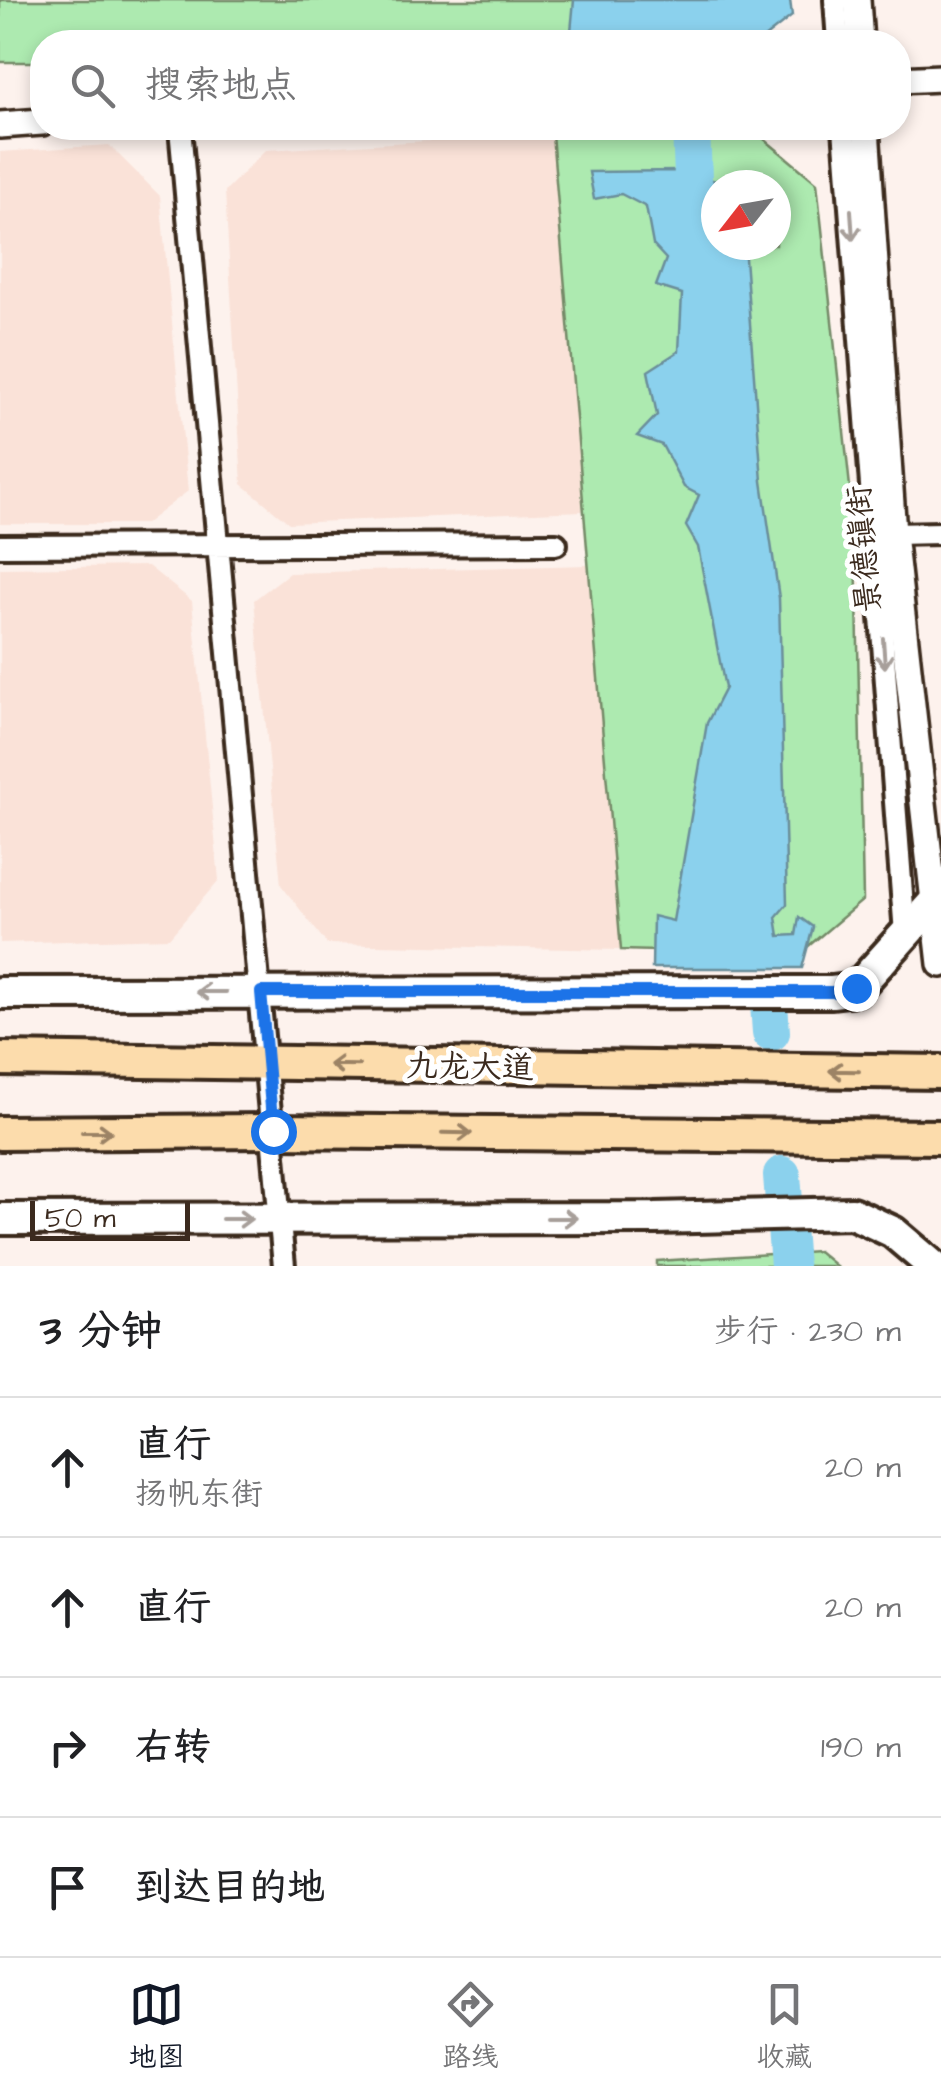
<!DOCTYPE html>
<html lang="zh">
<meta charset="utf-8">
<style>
:root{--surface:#fff;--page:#f2f2f2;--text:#202124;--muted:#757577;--line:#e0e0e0;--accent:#111827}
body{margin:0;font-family:"Architects Daughter","LXGW WenKai TC",sans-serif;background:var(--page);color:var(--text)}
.compass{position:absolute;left:701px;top:170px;width:90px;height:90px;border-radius:50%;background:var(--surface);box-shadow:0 5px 15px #0003;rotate:239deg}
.scale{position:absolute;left:30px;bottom:25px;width:160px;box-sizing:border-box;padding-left:10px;border:5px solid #3b2a1e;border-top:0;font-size:28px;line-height:35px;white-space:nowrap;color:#3b2a1e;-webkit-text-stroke:8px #fff;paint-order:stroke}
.stop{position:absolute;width:30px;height:30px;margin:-22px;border:8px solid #1a73e8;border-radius:50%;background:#fff}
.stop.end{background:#1a73e8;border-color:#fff;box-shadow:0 2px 10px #0008}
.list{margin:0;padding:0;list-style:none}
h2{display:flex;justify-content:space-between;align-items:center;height:130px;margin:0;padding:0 40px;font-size:42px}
h2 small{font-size:32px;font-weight:400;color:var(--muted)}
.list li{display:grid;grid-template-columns:65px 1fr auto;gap:30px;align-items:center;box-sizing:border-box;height:140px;padding:0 40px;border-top:2px solid var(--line)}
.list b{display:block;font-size:38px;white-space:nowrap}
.list p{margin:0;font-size:32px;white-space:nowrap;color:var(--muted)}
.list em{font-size:32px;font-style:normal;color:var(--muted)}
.icon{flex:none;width:55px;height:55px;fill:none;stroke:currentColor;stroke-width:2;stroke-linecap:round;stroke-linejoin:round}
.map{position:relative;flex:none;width:941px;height:1266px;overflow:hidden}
.search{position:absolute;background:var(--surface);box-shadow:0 5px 15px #0003;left:30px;right:30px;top:30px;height:110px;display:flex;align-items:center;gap:25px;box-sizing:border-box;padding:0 35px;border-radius:40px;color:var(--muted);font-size:38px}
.sheet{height:690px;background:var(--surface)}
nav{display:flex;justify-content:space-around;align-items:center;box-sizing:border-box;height:140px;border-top:2px solid var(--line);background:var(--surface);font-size:28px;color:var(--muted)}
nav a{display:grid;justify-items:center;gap:5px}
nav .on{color:var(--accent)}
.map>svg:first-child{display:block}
.built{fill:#fae2d8}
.green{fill:#adeab0;stroke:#748a67;stroke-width:2.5;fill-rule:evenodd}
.water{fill:#8bd1ed;stroke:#6b8e9a;stroke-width:2.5}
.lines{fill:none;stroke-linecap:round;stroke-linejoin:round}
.river{stroke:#8bd1ed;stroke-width:38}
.minor-casing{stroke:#3b2a1e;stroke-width:28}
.tertiary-casing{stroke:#3b2a1e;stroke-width:32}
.secondary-casing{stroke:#3b2a1e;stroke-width:38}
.primary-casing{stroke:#3b2a1e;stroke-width:40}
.minor{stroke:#fff;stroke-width:20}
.tertiary{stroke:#fff;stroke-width:25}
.secondary{stroke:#fff;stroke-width:30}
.primary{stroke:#fcdcac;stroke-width:32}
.oneway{stroke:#a79f9a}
.oneway2{stroke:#9c8365}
.route{stroke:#1a73e8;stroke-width:12}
.labels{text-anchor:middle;stroke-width:10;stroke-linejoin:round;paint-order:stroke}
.street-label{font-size:32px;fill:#3b2a1e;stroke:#fff}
</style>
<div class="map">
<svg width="941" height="1266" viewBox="0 0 941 1266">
<rect width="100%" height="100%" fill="#fdf2ed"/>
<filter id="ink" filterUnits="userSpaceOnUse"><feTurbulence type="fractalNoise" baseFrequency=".01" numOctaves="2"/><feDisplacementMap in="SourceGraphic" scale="20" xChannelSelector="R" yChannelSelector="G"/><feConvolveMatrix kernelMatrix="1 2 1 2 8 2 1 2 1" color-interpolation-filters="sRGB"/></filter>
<g filter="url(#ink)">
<path class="built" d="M 552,134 L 583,511 L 289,523 L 242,484 L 225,191 L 266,150 Z
M 109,145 L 160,196 L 188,491 L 145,524 L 0,524 L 0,152 Z
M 588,565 L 621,950 L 327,944 L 281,885 L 254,600 L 289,573 Z
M 148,566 L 192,601 L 219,880 L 169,938 L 0,943 L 0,568 Z"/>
<path class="green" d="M 0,0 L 783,0 L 736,42 L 42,42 L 42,62 L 0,62 Z
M 666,128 L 751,128 L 817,183 L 856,542 L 863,900 L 798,955 L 621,950 L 552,134 ZM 716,185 L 776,185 L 776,245 L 716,245 Z
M 818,1251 L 836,1266 L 657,1266 L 657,1261 Z"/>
<path class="water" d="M 574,0 L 790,0 L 792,16 L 759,42 L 570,42 Z
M 680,171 L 723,183 L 738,176 L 739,185 L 716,185 L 716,245 L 744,245 L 762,481 L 779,598 L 787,904 L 776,917 L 779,936 L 796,935 L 799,917 L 813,927 L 802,968 L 652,968 L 653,916 L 673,921 L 707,723 L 725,688 L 698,547 L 686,526 L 699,495 L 684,487 L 662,445 L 637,436 L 657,415 L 648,371 L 679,351 L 682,294 L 656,286 L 666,259 L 653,245 L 646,207 L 621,194 L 594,199 L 589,172 Z"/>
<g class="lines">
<path class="river" d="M 691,128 L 695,225
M 769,1004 L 771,1032
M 782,1175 L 784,1202
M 786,1227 L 789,1266"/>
<defs>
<path id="minor" d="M 835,0 L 838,42
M 180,128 L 284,1266
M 844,128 L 905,934
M 893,534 L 941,533
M 0,546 L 556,544"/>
<path id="tertiary" d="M 857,0 L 860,42
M 898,80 L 941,78
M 0,125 L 42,122
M 866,128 L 893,534 L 941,964"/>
<path id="secondary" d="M 0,993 L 832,992 L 856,989 L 934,902 L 941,907
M 0,1219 L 655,1218 L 852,1213 L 893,1232 L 933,1266"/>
<path id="primary" d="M 0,1059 L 941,1072
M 0,1133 L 273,1131 L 941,1137"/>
</defs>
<use href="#minor" class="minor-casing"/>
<use href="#tertiary" class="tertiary-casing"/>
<use href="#secondary" class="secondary-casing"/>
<use href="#primary" class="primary-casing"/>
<use href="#minor" class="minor"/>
<use href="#tertiary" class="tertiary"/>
<use href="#secondary" class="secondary"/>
<use href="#primary" class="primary"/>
</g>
<defs><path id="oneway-shaft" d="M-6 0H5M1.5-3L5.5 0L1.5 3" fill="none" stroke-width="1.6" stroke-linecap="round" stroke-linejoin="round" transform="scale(2.5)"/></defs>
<g class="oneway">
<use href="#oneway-shaft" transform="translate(852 225) rotate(86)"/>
<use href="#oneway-shaft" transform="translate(884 653) rotate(86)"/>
<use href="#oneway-shaft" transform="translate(211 992) rotate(180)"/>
<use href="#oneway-shaft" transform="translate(562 1218)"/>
<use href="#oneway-shaft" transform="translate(237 1219)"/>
</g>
<g class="oneway2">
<use href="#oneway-shaft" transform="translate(344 1065) rotate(-179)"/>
<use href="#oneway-shaft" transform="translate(844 1071) rotate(-179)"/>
<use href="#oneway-shaft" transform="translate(97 1132)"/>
<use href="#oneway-shaft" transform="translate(457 1133) rotate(1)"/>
</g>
</g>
<g class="lines" filter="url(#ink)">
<path class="route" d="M 273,1131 L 261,992 L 832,992 L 856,988"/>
</g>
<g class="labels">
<g class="street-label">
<text transform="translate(863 549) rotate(-95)" y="11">景德镇街</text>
<text transform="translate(470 1066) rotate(1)" y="11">九龙大道</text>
</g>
</g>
</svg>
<svg class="compass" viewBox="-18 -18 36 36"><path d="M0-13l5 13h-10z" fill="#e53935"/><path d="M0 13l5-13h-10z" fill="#757577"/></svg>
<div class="scale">50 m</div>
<div class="stop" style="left:273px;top:1131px"></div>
<div class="stop end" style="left:856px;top:988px"></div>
<div class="search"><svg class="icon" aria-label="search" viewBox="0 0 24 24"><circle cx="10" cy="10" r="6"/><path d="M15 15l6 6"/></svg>搜索地点</div>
</div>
<section class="sheet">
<h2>3 分钟<small>步行 · 230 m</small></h2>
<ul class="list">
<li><svg class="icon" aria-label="ahead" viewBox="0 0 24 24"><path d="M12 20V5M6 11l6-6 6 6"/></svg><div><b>直行</b><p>扬帆东街</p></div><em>20 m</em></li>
<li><svg class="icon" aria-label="ahead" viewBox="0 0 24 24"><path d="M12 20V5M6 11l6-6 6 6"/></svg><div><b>直行</b></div><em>20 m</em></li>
<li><svg class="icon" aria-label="right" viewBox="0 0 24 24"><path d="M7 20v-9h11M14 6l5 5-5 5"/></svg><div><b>右转</b></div><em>190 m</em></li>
<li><svg class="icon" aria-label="arrive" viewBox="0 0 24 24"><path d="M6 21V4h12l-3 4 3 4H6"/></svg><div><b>到达目的地</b></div></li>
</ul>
</section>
<nav>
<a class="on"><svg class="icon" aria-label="map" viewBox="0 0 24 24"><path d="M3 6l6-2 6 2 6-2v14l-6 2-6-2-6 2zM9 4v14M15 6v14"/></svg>地图</a>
<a><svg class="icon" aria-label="directions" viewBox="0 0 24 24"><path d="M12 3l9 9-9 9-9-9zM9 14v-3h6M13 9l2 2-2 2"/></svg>路线</a>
<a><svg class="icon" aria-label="saved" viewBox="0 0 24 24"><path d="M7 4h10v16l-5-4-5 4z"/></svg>收藏</a>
</nav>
